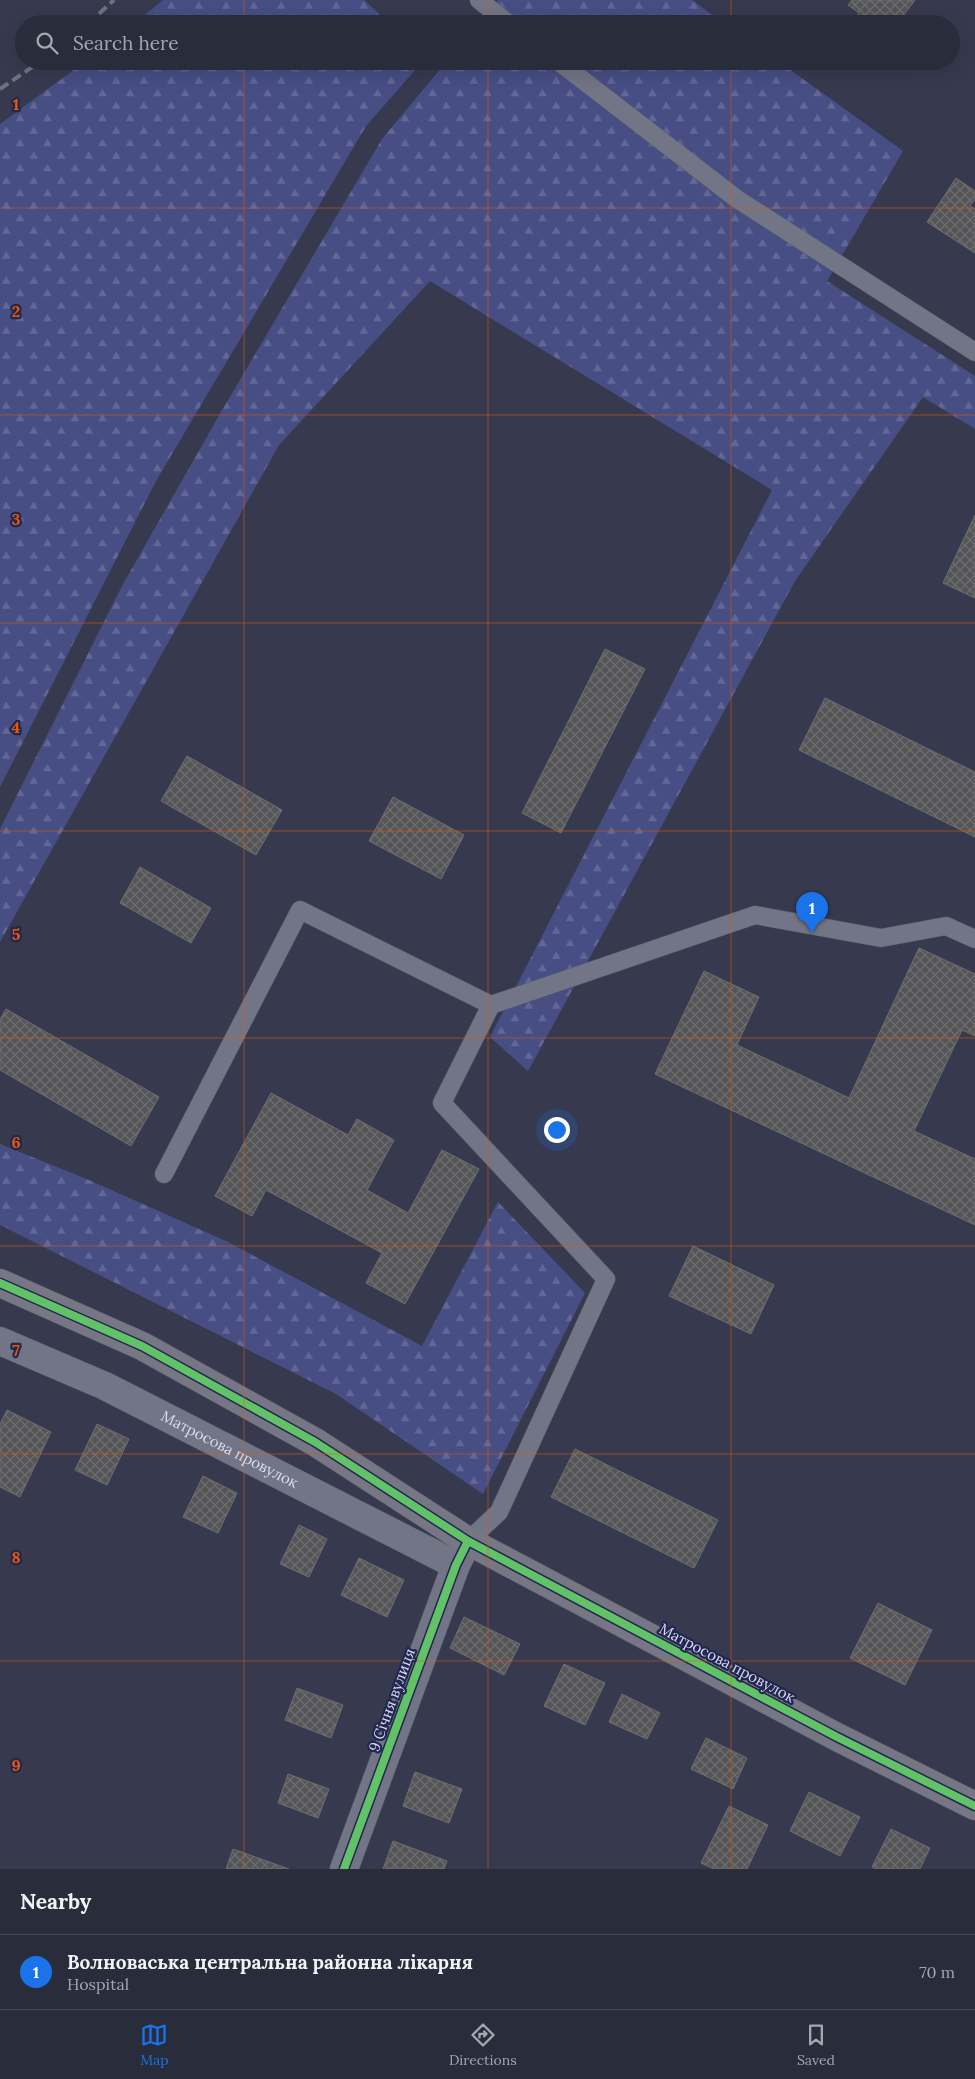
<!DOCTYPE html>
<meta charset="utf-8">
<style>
:root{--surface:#292c3b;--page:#353846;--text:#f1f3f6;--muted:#a5a7af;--line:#454855;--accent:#1a73e8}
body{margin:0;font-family:Lora,serif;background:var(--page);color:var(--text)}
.you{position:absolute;left:556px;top:1129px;width:18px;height:18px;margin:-12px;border:4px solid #fff;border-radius:50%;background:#1a73e8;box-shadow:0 0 0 8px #1a73e833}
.badge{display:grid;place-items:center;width:32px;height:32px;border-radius:50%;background:var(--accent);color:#fff;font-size:16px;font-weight:700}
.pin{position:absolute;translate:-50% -41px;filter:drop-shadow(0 1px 2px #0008)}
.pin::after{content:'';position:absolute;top:26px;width:18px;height:15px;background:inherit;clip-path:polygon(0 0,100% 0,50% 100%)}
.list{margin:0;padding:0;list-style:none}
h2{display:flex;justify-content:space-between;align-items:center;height:65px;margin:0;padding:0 20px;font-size:21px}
h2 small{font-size:16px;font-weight:400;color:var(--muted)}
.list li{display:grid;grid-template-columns:32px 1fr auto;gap:15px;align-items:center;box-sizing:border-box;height:75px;padding:0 20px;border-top:1px solid var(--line)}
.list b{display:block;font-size:19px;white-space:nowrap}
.list p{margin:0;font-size:16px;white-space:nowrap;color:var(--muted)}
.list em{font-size:16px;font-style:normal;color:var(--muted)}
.icon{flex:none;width:28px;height:28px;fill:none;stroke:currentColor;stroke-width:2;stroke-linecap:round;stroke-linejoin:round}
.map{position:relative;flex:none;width:975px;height:1869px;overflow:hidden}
.search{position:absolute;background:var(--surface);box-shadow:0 5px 20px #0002;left:15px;right:15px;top:15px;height:55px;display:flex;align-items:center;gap:12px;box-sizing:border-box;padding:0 18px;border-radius:28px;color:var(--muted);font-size:19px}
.sheet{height:140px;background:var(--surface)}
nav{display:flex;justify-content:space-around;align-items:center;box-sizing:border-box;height:70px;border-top:1px solid var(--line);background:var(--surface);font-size:14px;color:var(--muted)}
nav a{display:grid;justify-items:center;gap:2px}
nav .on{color:var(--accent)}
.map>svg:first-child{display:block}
.forest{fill:url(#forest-firs)}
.building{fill:url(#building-cross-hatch);stroke:#6f6e6d}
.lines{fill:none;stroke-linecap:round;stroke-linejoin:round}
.lane-casing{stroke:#55576a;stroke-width:19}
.street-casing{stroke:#55576a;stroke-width:29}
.secondary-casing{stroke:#55576a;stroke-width:29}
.lane{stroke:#727585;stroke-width:18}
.street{stroke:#727585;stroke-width:28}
.secondary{stroke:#777685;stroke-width:28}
.rail{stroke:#707282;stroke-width:4;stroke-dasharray:10 5;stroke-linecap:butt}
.cycleway-casing{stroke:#23274e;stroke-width:11}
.cycleway{stroke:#61c268;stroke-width:8}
.grid{fill:none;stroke:#e8590c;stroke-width:1;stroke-opacity:0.55}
.labels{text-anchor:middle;stroke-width:4.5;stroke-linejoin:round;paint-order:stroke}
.street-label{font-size:15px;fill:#d5dbf4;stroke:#23274e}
.grid-label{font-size:16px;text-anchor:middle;font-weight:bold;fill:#e8590c;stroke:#23274e;stroke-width:4.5;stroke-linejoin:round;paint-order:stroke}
</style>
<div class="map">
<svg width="975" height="1869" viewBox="0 0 975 1869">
<defs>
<pattern id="forest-firs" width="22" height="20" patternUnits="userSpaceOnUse" patternTransform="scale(1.25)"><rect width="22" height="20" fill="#474e84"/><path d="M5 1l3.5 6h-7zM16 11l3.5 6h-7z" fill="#616796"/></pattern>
<pattern id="building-cross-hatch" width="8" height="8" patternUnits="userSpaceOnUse" patternTransform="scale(1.25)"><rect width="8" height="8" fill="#555557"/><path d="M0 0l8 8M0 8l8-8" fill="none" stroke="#6d6d70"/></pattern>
</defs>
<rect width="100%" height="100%" fill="#373a4f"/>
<path class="forest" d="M 163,0 L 364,0 L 390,24 L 134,24 Z
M 498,0 L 692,0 L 725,24 L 478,24 Z
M 86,61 L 423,61 L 366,126 L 156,481 L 0,787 L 0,124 Z
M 447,61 L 778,61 L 903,151 L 827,281 L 975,376 L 975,429 L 923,397 L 795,581 L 528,1071 L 490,1037 L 772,490 L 430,281 L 279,445 L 0,942 L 0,829 L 122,586 L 221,412 L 382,139 Z
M 0,1144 L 89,1180 L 228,1242 L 422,1346 L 498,1202 L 585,1293 L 483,1494 L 336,1394 L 0,1225 Z"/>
<path class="building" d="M 852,0 L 915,0 L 897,24 L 851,24 L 859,13 L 848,5 Z
M 956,178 L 975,191 L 975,199 L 970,206 L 975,209 L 975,253 L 927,222 Z
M 975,515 L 975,598 L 943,583 Z
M 605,649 L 645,669 L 561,833 L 522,813 Z
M 825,698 L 975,772 L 975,837 L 799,750 Z
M 187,756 L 282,810 L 256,855 L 161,801 Z
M 393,797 L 464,835 L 441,879 L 369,841 Z
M 140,867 L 211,908 L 191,943 L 120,903 Z
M 919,948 L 975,974 L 975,1036 L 962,1030 L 914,1131 L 975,1159 L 975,1225 L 655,1074 L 704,971 L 759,997 L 737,1045 L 849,1098 Z
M 6,1009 L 159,1097 L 131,1146 L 0,1070 L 0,1020 Z
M 271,1093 L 348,1135 L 357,1119 L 394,1140 L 367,1190 L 408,1213 L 442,1150 L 479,1169 L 405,1304 L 366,1283 L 382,1253 L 266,1190 L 252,1216 L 215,1196 Z
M 693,1246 L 774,1285 L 751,1334 L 669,1296 Z
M 7,1410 L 51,1432 L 20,1497 L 0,1487 L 0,1424 Z
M 97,1424 L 129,1439 L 107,1485 L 75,1470 Z
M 575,1449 L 718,1520 L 694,1568 L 551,1497 Z
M 203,1476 L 237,1493 L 218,1533 L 183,1517 Z
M 299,1525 L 327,1539 L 309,1577 L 280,1564 Z
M 359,1558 L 404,1580 L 387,1617 L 341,1595 Z
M 878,1603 L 932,1630 L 905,1685 L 850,1658 Z
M 464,1617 L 520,1644 L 504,1675 L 450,1648 Z
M 564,1664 L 605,1683 L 585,1725 L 544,1706 Z
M 297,1688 L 343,1705 L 331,1738 L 285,1720 Z
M 622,1694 L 660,1713 L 647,1739 L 609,1722 Z
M 706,1738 L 747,1758 L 733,1789 L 691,1769 Z
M 415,1772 L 462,1789 L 449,1823 L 403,1806 Z
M 288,1774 L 329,1789 L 318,1818 L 278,1803 Z
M 809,1792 L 860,1817 L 840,1856 L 790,1831 Z
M 729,1806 L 768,1825 L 747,1869 L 714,1869 L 701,1863 Z
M 891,1829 L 930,1848 L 920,1869 L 876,1869 L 872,1867 Z
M 393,1841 L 447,1861 L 444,1869 L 383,1869 Z
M 233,1849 L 289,1869 L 226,1869 Z"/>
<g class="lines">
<defs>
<path id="lane" d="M 479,0 L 509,24
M 558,61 L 737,199 L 975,352
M 164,1174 L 300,910 L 491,1005 L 755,915 L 881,938 L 946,926 L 975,939
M 468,1541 L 499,1512 L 606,1279 L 442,1103 L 491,1005"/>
<g id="street">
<path id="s1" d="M 0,1341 L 105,1386 L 456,1565"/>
<path d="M 344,1869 L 456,1565 L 464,1549"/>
</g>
<path id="secondary" d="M 0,1283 L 142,1346 L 315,1442 L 468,1541 L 837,1737 L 975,1806"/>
</defs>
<use href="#lane" class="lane-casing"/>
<use href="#street" class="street-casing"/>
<use href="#secondary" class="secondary-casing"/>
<use href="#lane" class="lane"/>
<use href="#street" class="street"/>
<use href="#secondary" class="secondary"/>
<path class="rail" d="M 88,24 L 114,0
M 0,89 L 41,61"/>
<defs>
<path id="cycleway" d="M 0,1283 L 142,1346 L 315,1442 L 468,1541 L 837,1737 L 975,1806
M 344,1869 L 456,1565 L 468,1541"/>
</defs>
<use href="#cycleway" class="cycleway-casing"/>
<use href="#cycleway" class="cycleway"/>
</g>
<path class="grid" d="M 244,0 L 244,24M 488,0 L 488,24M 731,0 L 731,24M 244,61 L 244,1869M 488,61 L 488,1869M 731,61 L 731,1869M 0,208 L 975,208M 0,415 L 975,415M 0,623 L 975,623M 0,831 L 975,831M 0,1038 L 975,1038M 0,1246 L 975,1246M 0,1454 L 975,1454M 0,1661 L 975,1661"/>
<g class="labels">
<g class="street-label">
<text dy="5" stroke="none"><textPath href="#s1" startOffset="254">Матросова провулок</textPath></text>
<text transform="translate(727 1663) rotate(28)" y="5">Матросова провулок</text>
<text transform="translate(392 1700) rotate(-70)" y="5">9 Січня вулиця</text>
</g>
</g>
<g class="grid-label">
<text x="16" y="110">1</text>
<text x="16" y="317">2</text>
<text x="16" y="525">3</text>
<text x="16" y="733">4</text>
<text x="16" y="940">5</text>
<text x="16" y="1148">6</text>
<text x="16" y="1356">7</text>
<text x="16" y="1563">8</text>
<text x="16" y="1771">9</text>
</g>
</svg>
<div class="you"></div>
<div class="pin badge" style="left:812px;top:933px">1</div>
<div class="search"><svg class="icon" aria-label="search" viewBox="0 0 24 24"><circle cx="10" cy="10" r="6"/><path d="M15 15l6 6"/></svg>Search here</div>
</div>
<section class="sheet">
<h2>Nearby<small></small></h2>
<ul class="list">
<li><span class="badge">1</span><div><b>Волноваська центральна районна лікарня</b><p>Hospital</p></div><em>70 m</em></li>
</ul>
</section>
<nav>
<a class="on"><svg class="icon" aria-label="map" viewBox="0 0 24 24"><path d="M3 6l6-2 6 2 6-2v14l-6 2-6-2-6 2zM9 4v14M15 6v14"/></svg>Map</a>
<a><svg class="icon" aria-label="directions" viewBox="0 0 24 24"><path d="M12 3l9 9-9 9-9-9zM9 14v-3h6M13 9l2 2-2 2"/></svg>Directions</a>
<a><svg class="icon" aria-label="saved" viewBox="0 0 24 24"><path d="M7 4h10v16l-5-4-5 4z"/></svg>Saved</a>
</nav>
